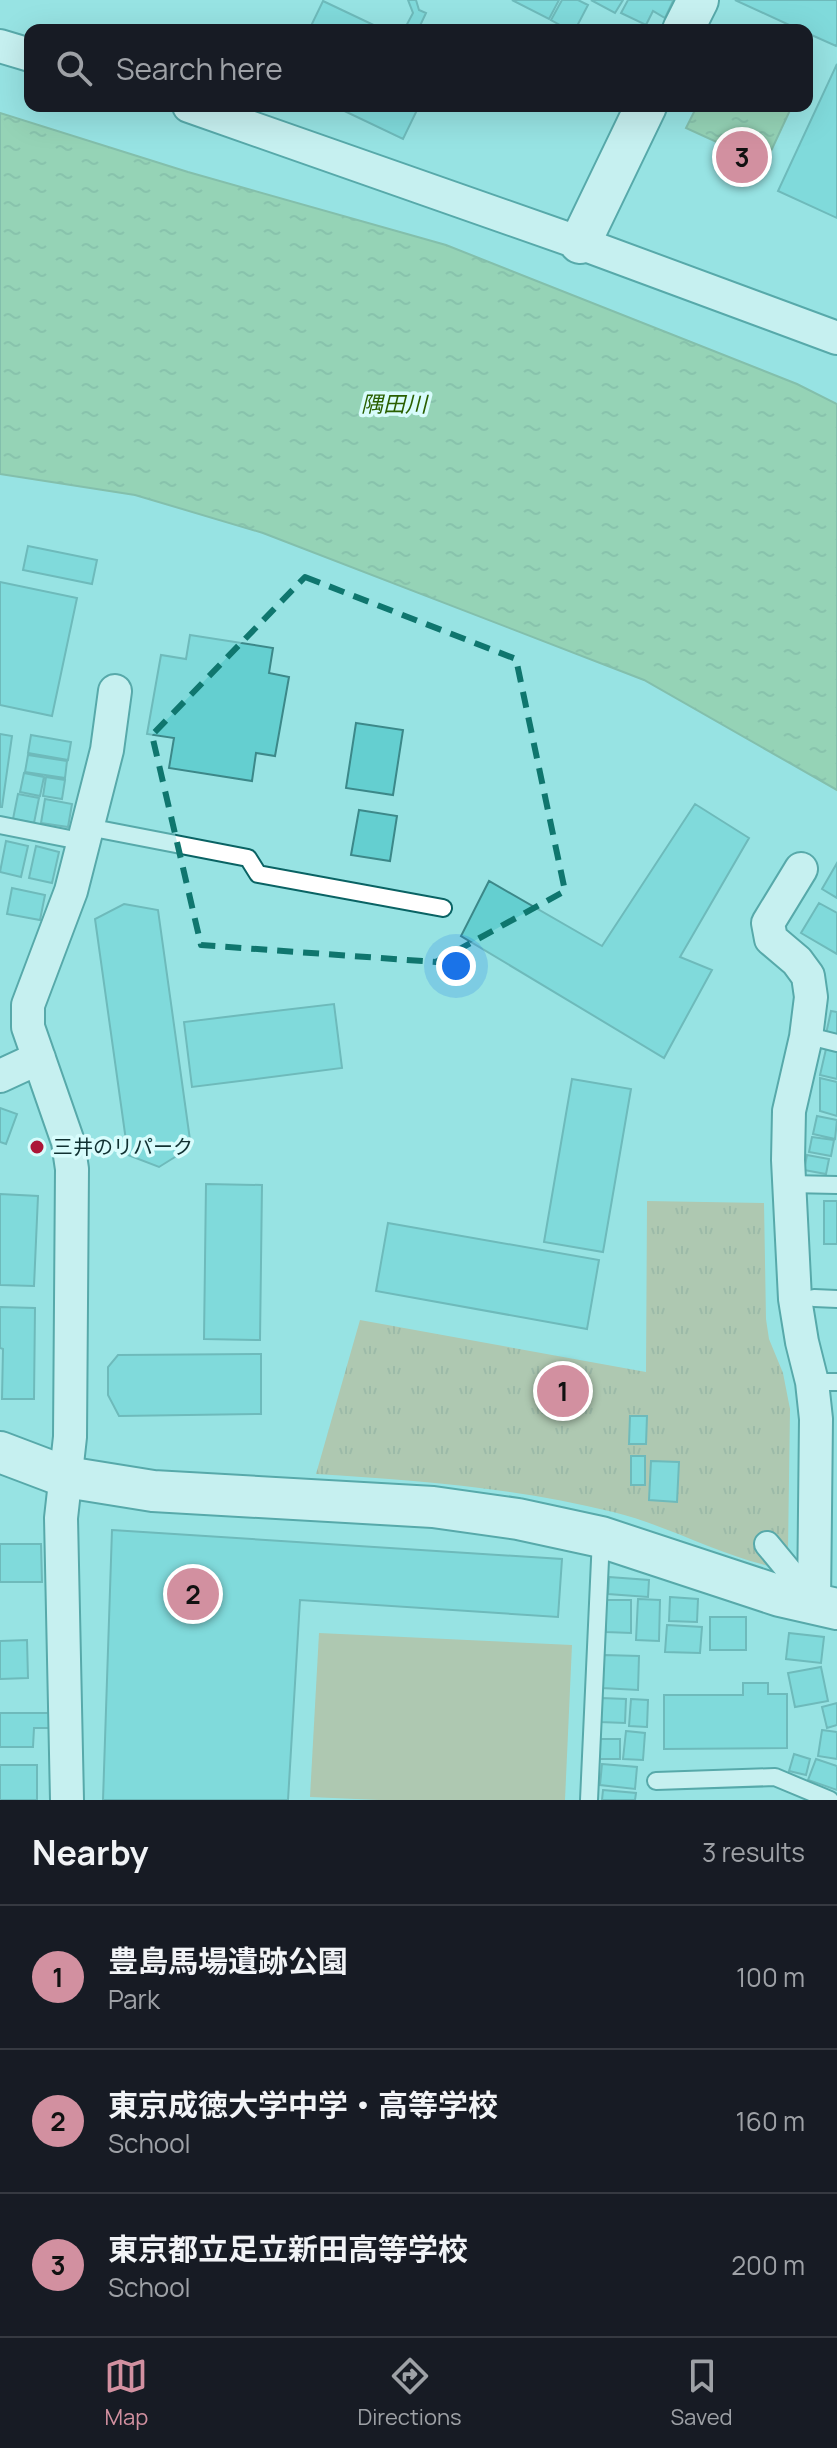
<!DOCTYPE html>
<meta charset="utf-8">
<style>
:root{--surface:#171b24;--page:#20242c;--text:#f1f3f6;--muted:#9ea1a6;--line:#363941;--accent:#d290a0}
body{margin:0;font-family:Manrope,"Noto Sans JP",sans-serif;background:var(--page);color:var(--text)}
.you{position:absolute;left:456px;top:966px;width:28px;height:28px;margin:-20px;border:6px solid #fff;border-radius:50%;background:#1a73e8;box-shadow:0 0 0 12px #1a73e833}
.badge{display:grid;place-items:center;width:52px;height:52px;border-radius:50%;background:var(--accent);color:#111;font-size:26px;font-weight:700}
.pin{position:absolute;translate:-50% -50%;border:4px solid #fff;box-shadow:0 2px 8px #0006}
.list{margin:0;padding:0;list-style:none}
h2{display:flex;justify-content:space-between;align-items:center;height:104px;margin:0;padding:0 32px;font-size:34px}
h2 small{font-size:26px;font-weight:400;color:var(--muted)}
.list li{display:grid;grid-template-columns:52px 1fr auto;gap:24px;align-items:center;box-sizing:border-box;height:144px;padding:0 32px;border-top:2px solid var(--line)}
.list b{display:block;font-size:30px;white-space:nowrap}
.list p{margin:0;font-size:26px;white-space:nowrap;color:var(--muted)}
.list em{font-size:26px;font-style:normal;color:var(--muted)}
.icon{flex:none;width:44px;height:44px;fill:none;stroke:currentColor;stroke-width:2;stroke-linecap:round;stroke-linejoin:round}
.map{position:relative;flex:none;width:837px;height:1800px;overflow:hidden}
.search{position:absolute;background:var(--surface);box-shadow:0 8px 32px #0002;left:24px;right:24px;top:24px;height:88px;display:flex;align-items:center;gap:20px;box-sizing:border-box;padding:0 28px;border-radius:16px;color:var(--muted);font-size:30px}
.sheet{height:536px;background:var(--surface)}
nav{display:flex;justify-content:space-around;align-items:center;box-sizing:border-box;height:112px;border-top:2px solid var(--line);background:var(--surface);font-size:22px;color:var(--muted)}
nav a{display:grid;justify-items:center;gap:4px}
nav .on{color:var(--accent)}
.map>svg:first-child{display:block}
.park{fill:url(#park-tufts)}
.pitch{fill:#c9a674}
.water{fill:url(#water-ripples);stroke:#6b9368;stroke-width:2}
.building{fill:#64cfd0;stroke:#3c8889;stroke-width:2}
.lines{fill:none;stroke-linecap:round;stroke-linejoin:round}
.service-casing{stroke:#0a6364;stroke-width:20}
.pedestrian-casing{stroke:#0a6364;stroke-width:28}
.minor-casing{stroke:#0a6364;stroke-width:36}
.tertiary-casing{stroke:#0a6364;stroke-width:44}
.service{stroke:#fff;stroke-width:16}
.pedestrian{stroke:#fff;stroke-width:24}
.minor{stroke:#fff;stroke-width:32}
.tertiary{stroke:#fff;stroke-width:40}
.marked{fill:none;stroke:#0f766e;stroke-width:6;stroke-dasharray:16 10;stroke-linejoin:round}
.poi-dot{fill:#ac1638;stroke:#d8fcfc;stroke-width:3}
.labels{text-anchor:middle;stroke-width:7;stroke-linejoin:round;paint-order:stroke}
.poi-label{font-size:20px;fill:#103031;stroke:#d8fcfc;text-anchor:start}
.water-label{font-size:22px;font-style:italic;fill:#2a5f01;stroke:#d8fcfc}
</style>
<div class="map">
<svg width="837" height="1800" viewBox="0 0 837 1800">
<defs>
<pattern id="park-tufts" width="24" height="20" patternUnits="userSpaceOnUse" patternTransform="scale(2)"><rect width="24" height="20" fill="#c9a674"/><path d="M3 7l-1-3M5 7V3M7 7l1-3M15 17l-1-3M17 17v-4M19 17l1-3" fill="none" stroke="#a28860"/></pattern>
<pattern id="water-ripples" width="26" height="14" patternUnits="userSpaceOnUse" patternTransform="scale(2)"><rect width="26" height="14" fill="#92be7f"/><path d="M2 4q2-2 4 0t4 0M15 11q2-2 4 0t4 0" fill="none" stroke="#769b69"/></pattern>
</defs>
<rect width="100%" height="100%" fill="#97e3e3"/>
<path class="park" d="M 647,1201 L 764,1203 L 766,1319 L 769,1339 L 783,1373 L 790,1409 L 788,1551 L 775,1557 L 769,1566 C 715,1553 666,1525 613,1512 C 515,1488 416,1480 316,1474 L 360,1320 L 646,1372 Z"/>
<path class="pitch" d="M 319,1633 L 572,1645 L 565,1800 L 379,1800 L 310,1797 Z"/>
<path class="water" d="M 697,106 L 792,106 L 765,164 L 686,128 Z
M 0,113 L 188,172 L 446,245 L 797,384 L 837,404 L 837,790 L 644,680 L 263,533 L 135,495 L 0,474 Z"/>
<path class="building" d="M 408,0 L 416,0 L 419,10 L 426,13 L 418,30 L 404,30 L 413,13 Z
M 512,0 L 559,0 L 549,19 Z
M 562,0 L 578,0 L 588,5 L 575,30 L 569,30 L 551,20 Z
M 591,0 L 623,0 L 615,13 Z
M 628,0 L 672,0 L 673,1 L 665,18 L 653,11 L 646,25 L 621,13 Z
M 735,0 L 837,0 L 837,44 L 836,46 L 807,33 L 807,30 L 800,30 Z
M 323,1 L 380,28 L 379,30 L 309,30 Z
M 837,64 L 837,218 L 778,191 Z
M 334,106 L 419,106 L 403,139 Z
M 28,546 L 97,560 L 92,584 L 23,570 Z
M 0,582 L 77,598 L 52,716 L 0,705 Z
M 190,635 L 273,648 L 269,673 L 289,677 L 275,756 L 256,753 L 252,781 L 169,768 L 174,738 L 147,734 L 161,655 L 186,659 Z
M 356,723 L 403,730 L 393,795 L 346,788 Z
M 0,734 L 12,736 L 2,807 L 0,807 Z
M 31,735 L 71,742 L 68,760 L 28,753 Z
M 28,755 L 67,761 L 65,778 L 25,772 Z
M 24,773 L 44,777 L 40,796 L 20,792 Z
M 46,777 L 65,780 L 62,799 L 43,796 Z
M 18,794 L 39,798 L 34,823 L 13,819 Z
M 45,799 L 72,804 L 68,827 L 41,823 Z
M 695,804 L 749,838 L 680,957 L 712,970 L 664,1058 L 461,936 L 489,881 L 602,946 Z
M 359,810 L 397,816 L 390,861 L 351,855 Z
M 6,841 L 28,846 L 21,877 L 0,872 Z
M 36,846 L 59,852 L 52,883 L 29,878 Z
M 837,863 L 837,898 L 822,889 Z
M 12,888 L 45,895 L 40,920 L 7,914 Z
M 819,903 L 837,913 L 837,954 L 801,933 Z
M 124,904 L 158,910 L 191,1147 L 159,1167 L 128,1155 L 95,919 Z
M 334,1004 L 342,1068 L 192,1087 L 184,1022 Z
M 831,1011 L 837,1012 L 837,1036 L 826,1034 Z
M 826,1049 L 837,1051 L 837,1079 L 820,1075 Z
M 820,1078 L 837,1082 L 837,1116 L 820,1111 Z
M 572,1079 L 631,1089 L 603,1252 L 544,1242 Z
M 0,1108 L 17,1114 L 6,1144 L 0,1142 Z
M 817,1116 L 837,1120 L 835,1139 L 813,1134 Z
M 812,1137 L 834,1140 L 831,1156 L 809,1152 Z
M 807,1155 L 829,1159 L 826,1174 L 804,1170 Z
M 206,1184 L 262,1185 L 260,1340 L 204,1339 Z
M 0,1194 L 38,1196 L 34,1286 L 0,1285 Z
M 824,1201 L 837,1201 L 837,1244 L 824,1244 Z
M 388,1223 L 599,1260 L 587,1329 L 376,1291 Z
M 0,1307 L 35,1308 L 34,1399 L 2,1399 L 3,1349 L 0,1348 Z
M 261,1354 L 261,1414 L 119,1416 L 108,1395 L 108,1367 L 118,1355 Z
M 630,1416 L 647,1416 L 646,1444 L 629,1444 Z
M 631,1456 L 645,1456 L 645,1485 L 631,1485 Z
M 651,1461 L 679,1462 L 677,1502 L 649,1500 Z
M 112,1530 L 562,1559 L 558,1617 L 300,1600 L 288,1800 L 103,1800 Z
M 0,1544 L 41,1544 L 42,1582 L 0,1582 Z
M 609,1577 L 649,1580 L 648,1597 L 608,1594 Z
M 670,1597 L 698,1599 L 697,1622 L 669,1621 Z
M 638,1599 L 660,1600 L 659,1641 L 636,1640 Z
M 606,1600 L 631,1600 L 631,1633 L 606,1632 Z
M 710,1617 L 746,1617 L 746,1650 L 710,1650 Z
M 667,1625 L 702,1627 L 700,1653 L 665,1652 Z
M 789,1633 L 824,1637 L 821,1663 L 786,1659 Z
M 27,1640 L 28,1678 L 0,1679 L 0,1641 Z
M 604,1655 L 639,1656 L 638,1690 L 602,1688 Z
M 821,1667 L 828,1701 L 795,1707 L 788,1673 Z
M 743,1683 L 768,1683 L 768,1694 L 787,1694 L 787,1748 L 664,1749 L 664,1695 L 743,1695 Z
M 601,1698 L 626,1699 L 625,1723 L 600,1722 Z
M 631,1699 L 648,1700 L 647,1727 L 629,1726 Z
M 837,1703 L 837,1725 L 827,1728 L 822,1707 Z
M 0,1713 L 52,1713 L 52,1728 L 34,1728 L 33,1747 L 0,1747 Z
M 822,1730 L 837,1732 L 837,1759 L 818,1756 Z
M 626,1731 L 645,1733 L 643,1760 L 623,1759 Z
M 597,1739 L 620,1739 L 620,1759 L 598,1759 Z
M 794,1754 L 810,1759 L 806,1775 L 789,1771 Z
M 816,1759 L 837,1766 L 837,1790 L 808,1780 Z
M 602,1764 L 637,1767 L 635,1789 L 600,1785 Z
M 0,1765 L 37,1765 L 37,1800 L 0,1800 Z
M 603,1790 L 636,1793 L 635,1800 L 602,1800 Z"/>
<g class="lines">
<defs>
<path id="service" d="M 0,825 L 85,842
M 88,827 L 248,858 L 258,874 L 443,908
M 817,1038 L 837,1043
M 789,1184 L 837,1185
M 814,1298 L 837,1299
M 812,1382 L 837,1382
M 656,1781 L 775,1777 L 830,1800
M 589,1800 L 601,1538"/>
<path id="pedestrian" d="M 767,1544 L 791,1573"/>
<path id="minor" d="M 0,46 L 30,55
M 189,106 L 580,243 L 837,338
M 801,869 L 768,923 L 771,939 L 797,961 L 808,976 L 811,997 L 806,1037 L 789,1111 L 788,1160 L 795,1299 L 802,1342 L 812,1382 L 816,1419 L 814,1604
M 0,1076 L 39,1058
M 67,1800 L 61,1518 L 70,1437 L 72,1169 L 68,1142 L 28,1027 L 28,1005 L 71,891 L 107,750 L 115,691"/>
<path id="tertiary" d="M 683,30 L 698,0
M 580,243 L 646,106
M 0,1452 L 66,1477 L 153,1491 L 433,1507 L 518,1519 L 601,1537 L 780,1596 L 837,1609"/>
</defs>
<use href="#service" class="service-casing"/>
<use href="#pedestrian" class="pedestrian-casing"/>
<use href="#minor" class="minor-casing"/>
<use href="#tertiary" class="tertiary-casing"/>
<use href="#service" class="service"/>
<use href="#pedestrian" class="pedestrian"/>
<use href="#minor" class="minor"/>
<use href="#tertiary" class="tertiary"/>
</g>
<path d="M0 0H837V1800H0ZM 305,577 L 516,659 L 565,891 L 436,962 L 201,945 L 152,735 Z" fill="#97e3e3" fill-opacity=".55" fill-rule="evenodd"/>
<path class="marked" d="M 305,577 L 516,659 L 565,891 L 436,962 L 201,945 L 152,735 Z"/>
<circle class="poi-dot" cx="37" cy="1147" r="8"/>
<g class="labels">
<g class="poi-label">
<text x="53" y="1154">三井のリパーク</text>
</g>
<g class="water-label">
<text x="394" y="412">隅田川</text>
</g>
</g>
</svg>
<div class="you"></div>
<div class="pin badge" style="left:563px;top:1391px">1</div>
<div class="pin badge" style="left:193px;top:1594px">2</div>
<div class="pin badge" style="left:742px;top:157px">3</div>
<div class="search"><svg class="icon" aria-label="search" viewBox="0 0 24 24"><circle cx="10" cy="10" r="6"/><path d="M15 15l6 6"/></svg>Search here</div>
</div>
<section class="sheet">
<h2>Nearby<small>3 results</small></h2>
<ul class="list">
<li><span class="badge">1</span><div><b>豊島馬場遺跡公園</b><p>Park</p></div><em>100 m</em></li>
<li><span class="badge">2</span><div><b>東京成徳大学中学・高等学校</b><p>School</p></div><em>160 m</em></li>
<li><span class="badge">3</span><div><b>東京都立足立新田高等学校</b><p>School</p></div><em>200 m</em></li>
</ul>
</section>
<nav>
<a class="on"><svg class="icon" aria-label="map" viewBox="0 0 24 24"><path d="M3 6l6-2 6 2 6-2v14l-6 2-6-2-6 2zM9 4v14M15 6v14"/></svg>Map</a>
<a><svg class="icon" aria-label="directions" viewBox="0 0 24 24"><path d="M12 3l9 9-9 9-9-9zM9 14v-3h6M13 9l2 2-2 2"/></svg>Directions</a>
<a><svg class="icon" aria-label="saved" viewBox="0 0 24 24"><path d="M7 4h10v16l-5-4-5 4z"/></svg>Saved</a>
</nav>
